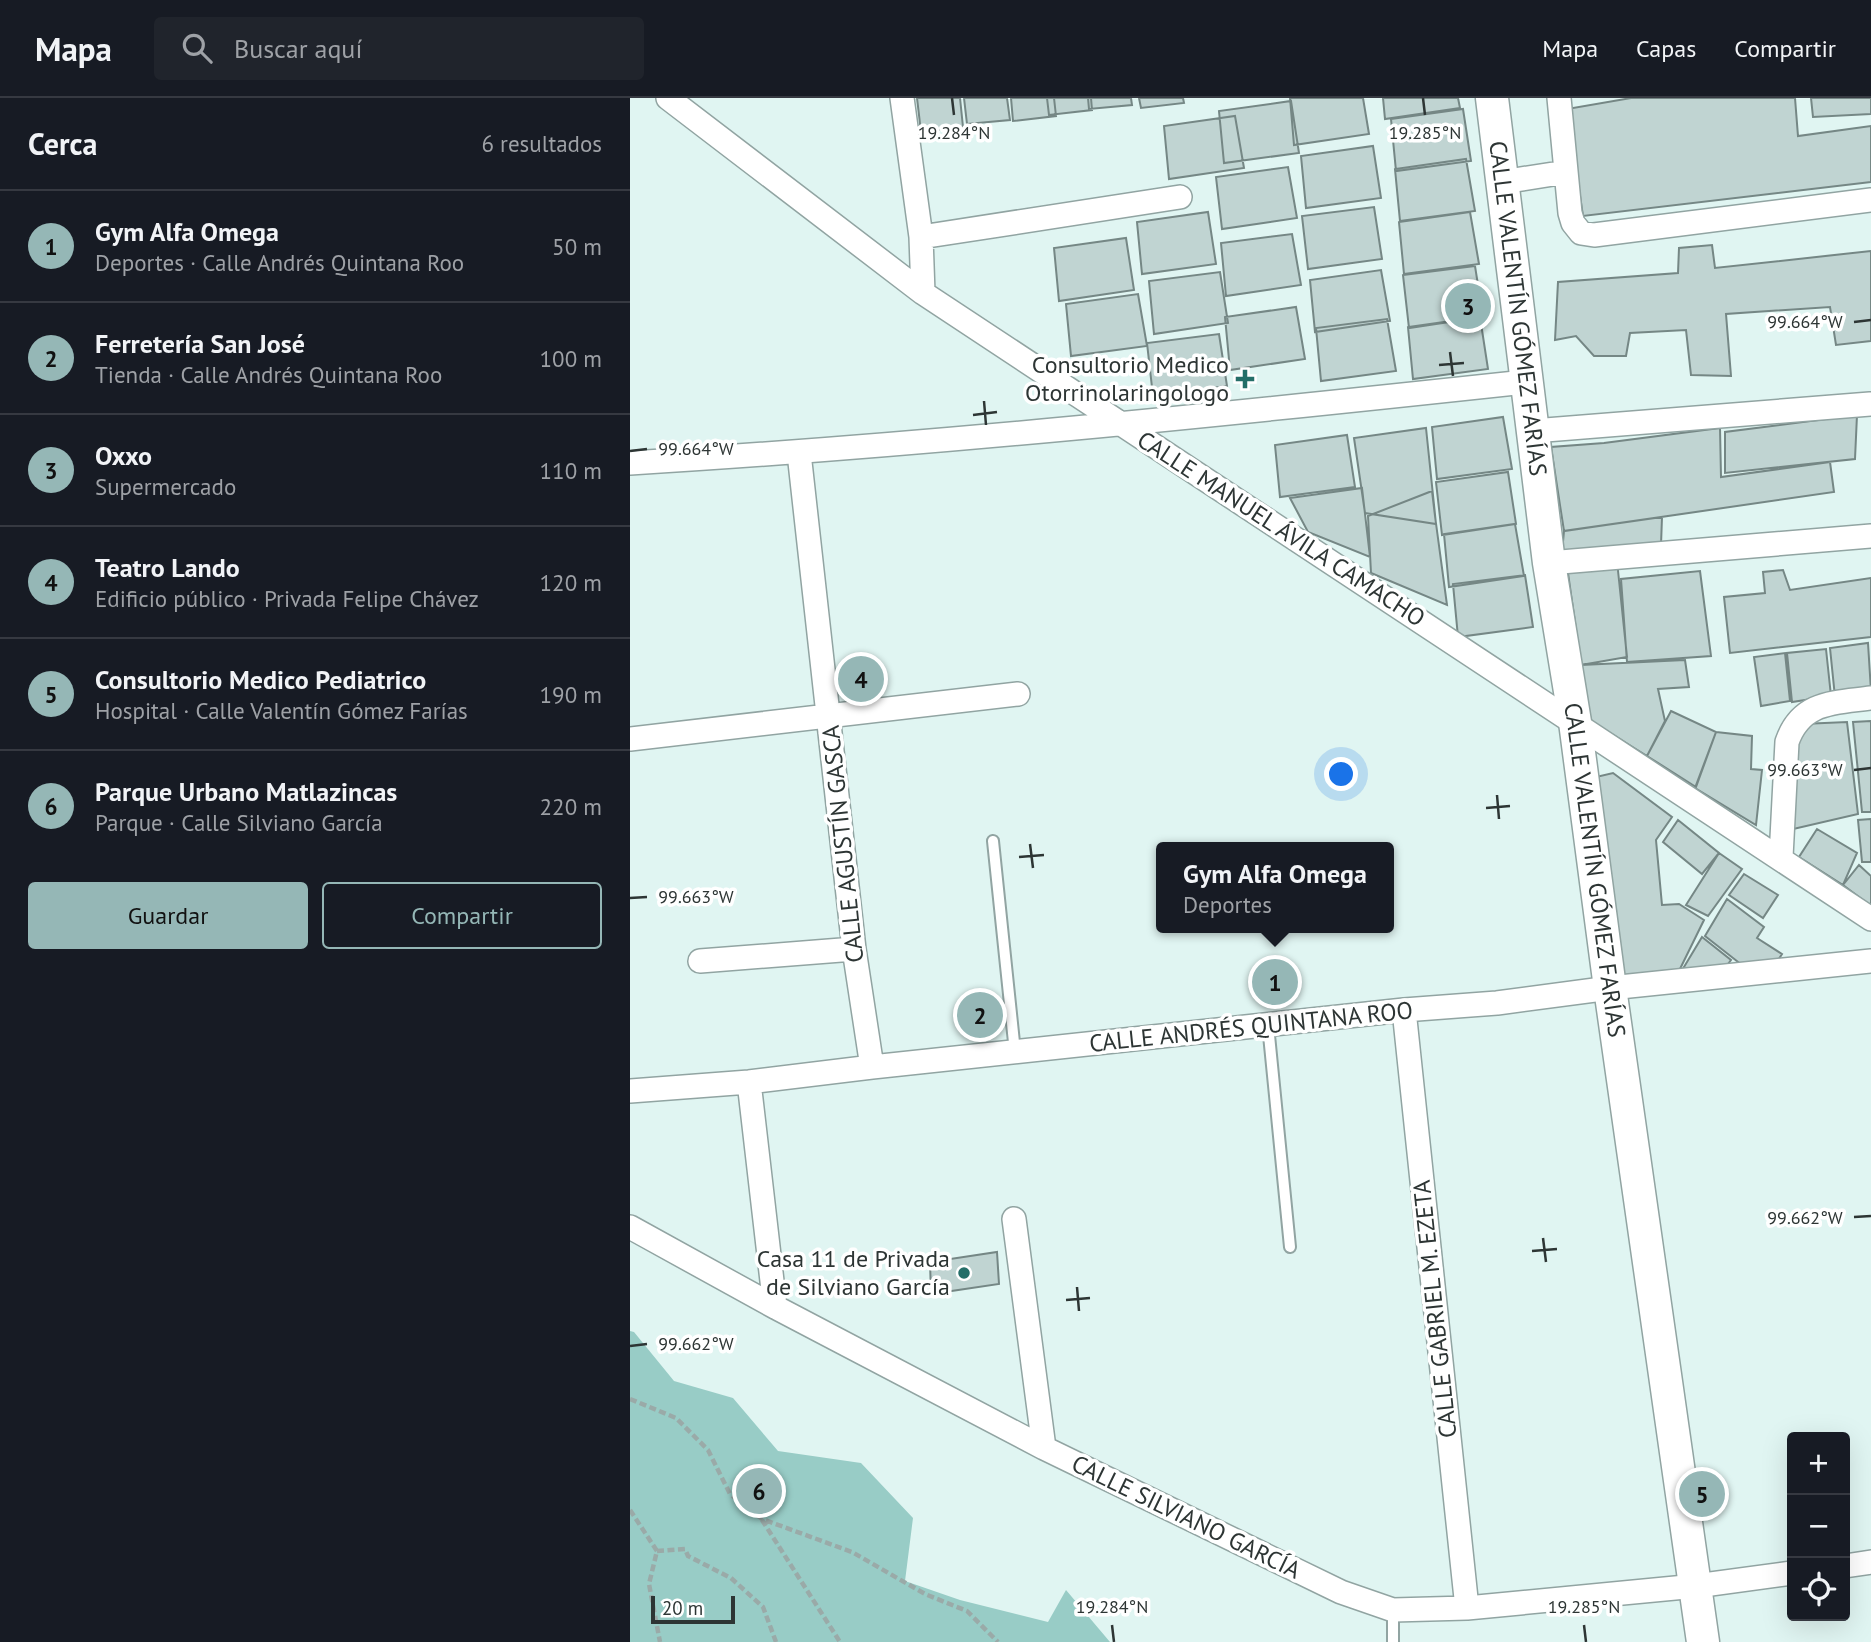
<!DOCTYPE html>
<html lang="es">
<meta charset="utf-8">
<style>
:root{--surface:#171b24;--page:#20242c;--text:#f1f3f6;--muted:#9ea1a6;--line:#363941;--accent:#95b7b6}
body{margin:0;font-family:"PT Sans",sans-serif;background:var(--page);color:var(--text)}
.controls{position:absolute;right:21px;bottom:21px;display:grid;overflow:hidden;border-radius:7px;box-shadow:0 7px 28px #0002}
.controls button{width:63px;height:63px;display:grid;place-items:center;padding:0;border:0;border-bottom:2px solid var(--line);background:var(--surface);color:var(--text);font:35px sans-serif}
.scale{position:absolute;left:21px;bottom:18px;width:84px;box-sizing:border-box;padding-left:7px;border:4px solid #2d3534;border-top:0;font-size:19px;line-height:24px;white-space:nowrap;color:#2d3534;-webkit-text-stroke:5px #fff;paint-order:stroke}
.you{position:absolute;left:712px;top:677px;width:24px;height:24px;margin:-18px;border:5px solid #fff;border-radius:50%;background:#1a73e8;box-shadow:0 0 0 10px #1a73e833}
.badge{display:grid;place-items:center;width:46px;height:46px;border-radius:50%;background:var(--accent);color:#111;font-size:23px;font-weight:700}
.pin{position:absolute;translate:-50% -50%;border:4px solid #fff;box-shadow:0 2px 7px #0006}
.popup{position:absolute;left:526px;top:744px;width:238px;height:91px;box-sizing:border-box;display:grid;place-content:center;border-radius:7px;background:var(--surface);filter:drop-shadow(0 2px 5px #0005);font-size:23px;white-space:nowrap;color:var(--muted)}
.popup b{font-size:26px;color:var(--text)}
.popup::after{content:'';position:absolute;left:50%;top:100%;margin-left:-14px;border:14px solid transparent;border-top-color:var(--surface)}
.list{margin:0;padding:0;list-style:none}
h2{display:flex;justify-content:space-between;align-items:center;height:91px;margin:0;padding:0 28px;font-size:30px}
h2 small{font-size:23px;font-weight:400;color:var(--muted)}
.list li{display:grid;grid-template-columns:46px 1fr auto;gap:21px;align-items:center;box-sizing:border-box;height:112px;padding:0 28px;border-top:2px solid var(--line)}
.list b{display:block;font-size:26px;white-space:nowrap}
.list p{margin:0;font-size:23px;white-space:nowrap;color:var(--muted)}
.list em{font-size:23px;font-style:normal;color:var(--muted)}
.actions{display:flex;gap:14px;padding:21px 28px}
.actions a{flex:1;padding:16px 0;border:2px solid var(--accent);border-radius:7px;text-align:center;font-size:24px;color:var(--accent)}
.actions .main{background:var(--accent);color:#111}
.icon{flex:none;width:38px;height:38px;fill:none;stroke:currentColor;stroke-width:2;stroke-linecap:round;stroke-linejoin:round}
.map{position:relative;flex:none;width:1241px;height:1544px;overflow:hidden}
header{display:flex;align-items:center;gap:42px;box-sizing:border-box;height:98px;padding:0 35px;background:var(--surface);border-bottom:2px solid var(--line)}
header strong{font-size:33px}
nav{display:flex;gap:38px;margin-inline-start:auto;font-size:24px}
.search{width:490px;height:63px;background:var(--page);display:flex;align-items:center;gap:18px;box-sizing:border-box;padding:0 24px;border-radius:7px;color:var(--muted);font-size:26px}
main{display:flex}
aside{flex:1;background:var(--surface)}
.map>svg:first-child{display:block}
.green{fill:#98ccc6}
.building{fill:#c0d4d2;stroke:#758785;stroke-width:2}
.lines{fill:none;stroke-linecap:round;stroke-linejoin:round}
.service-casing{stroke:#91a4a2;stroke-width:14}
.minor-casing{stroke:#91a4a2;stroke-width:26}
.secondary-casing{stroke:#91a4a2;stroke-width:35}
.path{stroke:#9aaaa8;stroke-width:4.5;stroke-dasharray:7 3.5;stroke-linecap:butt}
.service{stroke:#fff;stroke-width:10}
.minor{stroke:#fff;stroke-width:23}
.secondary{stroke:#fff;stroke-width:32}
.ticks{fill:none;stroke:#2d3534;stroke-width:2.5}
.poi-dot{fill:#246e68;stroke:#fff;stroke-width:2.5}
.labels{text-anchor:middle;stroke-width:7;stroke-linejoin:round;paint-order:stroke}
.street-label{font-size:24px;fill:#2d3534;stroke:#fff}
.poi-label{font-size:24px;fill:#2d3534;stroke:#fff;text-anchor:end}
.ticks-label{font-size:18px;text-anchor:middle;fill:#2d3534;stroke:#fff;stroke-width:7;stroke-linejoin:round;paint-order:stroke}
</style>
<header>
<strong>Mapa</strong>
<div class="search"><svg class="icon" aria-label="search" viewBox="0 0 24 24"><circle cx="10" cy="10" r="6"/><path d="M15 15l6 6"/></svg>Buscar aquí</div>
<nav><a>Mapa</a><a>Capas</a><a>Compartir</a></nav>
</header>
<main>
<aside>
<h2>Cerca<small>6 resultados</small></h2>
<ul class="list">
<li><span class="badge">1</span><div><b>Gym Alfa Omega</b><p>Deportes · Calle Andrés Quintana Roo</p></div><em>50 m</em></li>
<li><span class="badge">2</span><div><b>Ferretería San José</b><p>Tienda · Calle Andrés Quintana Roo</p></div><em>100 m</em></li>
<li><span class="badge">3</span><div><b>Oxxo</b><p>Supermercado</p></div><em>110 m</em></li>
<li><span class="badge">4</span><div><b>Teatro Lando</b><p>Edificio público · Privada Felipe Chávez</p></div><em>120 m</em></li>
<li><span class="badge">5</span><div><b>Consultorio Medico Pediatrico</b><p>Hospital · Calle Valentín Gómez Farías</p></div><em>190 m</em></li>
<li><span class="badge">6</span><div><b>Parque Urbano Matlazincas</b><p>Parque · Calle Silviano García</p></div><em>220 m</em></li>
</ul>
<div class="actions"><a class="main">Guardar</a><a>Compartir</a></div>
</aside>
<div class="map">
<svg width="1241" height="1544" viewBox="0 0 1241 1544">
<rect width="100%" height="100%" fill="#e0f5f2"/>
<path class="green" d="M 0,1233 L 4,1234 L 44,1283 L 103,1300 L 148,1353 L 231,1365 L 283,1420 L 275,1483 L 330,1502 L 418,1524 L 436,1492 L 480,1544 L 0,1544 Z"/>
<path class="building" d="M 287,0 L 330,0 L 333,29 L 291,34 Z
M 334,0 L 377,0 L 380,22 L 337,26 Z
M 381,0 L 424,0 L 426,18 L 383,23 Z
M 417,0 L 461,0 L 462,12 L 419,17 Z
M 458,0 L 501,0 L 502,7 L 459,11 Z
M 509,0 L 553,0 L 554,5 L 511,10 Z
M 660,0 L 733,0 L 739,36 L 664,47 Z
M 753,0 L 828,0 L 830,10 L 755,21 Z
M 1001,0 L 1165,0 L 1168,38 L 1241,28 L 1241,84 L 953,118 L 937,11 Z
M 1181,0 L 1241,0 L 1241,16 L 1183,19 Z
M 661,3 L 669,55 L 594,65 L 589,13 Z
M 833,11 L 841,63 L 766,73 L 761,21 Z
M 605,18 L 614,70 L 539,81 L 534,28 Z
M 743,48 L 751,100 L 676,110 L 671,58 Z
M 836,61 L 845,113 L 770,123 L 765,71 Z
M 658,69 L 667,120 L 592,131 L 586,79 Z
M 744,109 L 752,161 L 678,171 L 672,118 Z
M 578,114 L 586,166 L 512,176 L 507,124 Z
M 840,114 L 849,166 L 774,176 L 769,124 Z
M 662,136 L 671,187 L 596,198 L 591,145 Z
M 496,140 L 504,192 L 429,203 L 424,150 Z
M 1082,147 L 1085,170 L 1241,153 L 1241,243 L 1206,247 L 1200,209 L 1096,216 L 1101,278 L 1061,277 L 1056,232 L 1000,235 L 996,258 L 964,258 L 946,238 L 925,242 L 928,184 L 1048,175 L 1049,150 Z
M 845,168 L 853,219 L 779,230 L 773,177 Z
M 751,172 L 760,223 L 685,234 L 680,182 Z
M 590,174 L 598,225 L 524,236 L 519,183 Z
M 508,196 L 517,248 L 441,258 L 436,206 Z
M 666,209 L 675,261 L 600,272 L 595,219 Z
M 850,219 L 858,271 L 783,281 L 778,229 Z
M 757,221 L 766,273 L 691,283 L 686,230 Z
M 589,236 L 597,288 L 523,298 L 517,245 Z
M 1227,317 L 1225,361 L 1095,375 L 1095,334 Z
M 873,319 L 882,371 L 807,381 L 802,329 Z
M 796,330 L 806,426 L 735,415 L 724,340 Z
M 1090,330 L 1091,379 L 1200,364 L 1204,394 L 934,433 L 921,349 L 974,345 Z
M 717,337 L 725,389 L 650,399 L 645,347 Z
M 878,374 L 886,426 L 812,437 L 806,384 Z
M 732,390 L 740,459 L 678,434 L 660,400 Z
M 802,393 L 805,418 L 817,507 L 741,475 L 738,418 Z
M 1032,419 L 1031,447 L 932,455 L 934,433 Z
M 885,426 L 894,478 L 819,489 L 814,436 Z
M 987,463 L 997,559 L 951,567 L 937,468 Z
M 1153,472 L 1160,492 L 1241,480 L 1241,539 L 1100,555 L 1094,499 L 1135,495 L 1133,474 Z
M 1070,473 L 1081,558 L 997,564 L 991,481 Z
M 895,477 L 903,529 L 828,539 L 823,486 Z
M 1238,545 L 1241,593 L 1205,599 L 1200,550 Z
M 1196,551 L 1201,598 L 1162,604 L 1157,555 Z
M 1155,555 L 1160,603 L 1131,608 L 1124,559 Z
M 1055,562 L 1059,589 L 1028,591 L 1035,623 L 1017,658 L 961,623 L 951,567 Z
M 1041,613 L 1086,634 L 1066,689 L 1017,658 Z
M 1241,623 L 1241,714 L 1232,714 L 1223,624 Z
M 1217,624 L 1228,716 L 1159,732 L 1164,649 L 1172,626 Z
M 1086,634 L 1122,638 L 1121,671 L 1132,672 L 1126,727 L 1065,690 Z
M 983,675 L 1042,719 L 1026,742 L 1032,807 L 1049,806 L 1074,822 L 1047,877 L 990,883 L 966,679 Z
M 1241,721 L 1241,764 L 1232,764 L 1228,722 Z
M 1048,722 L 1089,755 L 1072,776 L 1033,744 Z
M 1187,731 L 1227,755 L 1213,787 L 1169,759 Z
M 1089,755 L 1112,771 L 1078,818 L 1056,807 Z
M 1229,767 L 1241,778 L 1241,808 L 1213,787 Z
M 1114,776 L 1148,797 L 1133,820 L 1099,797 Z
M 1097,801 L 1134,829 L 1127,840 L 1152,856 L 1147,864 L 1117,871 L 1075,838 Z
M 1072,839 L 1101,862 L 1092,874 L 1048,879 Z
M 367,1154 L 369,1186 L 301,1196 L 300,1164 Z"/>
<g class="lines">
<defs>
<path id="service" d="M 363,743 L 385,954
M 638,927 L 660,1149
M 763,1544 L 763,1512"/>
<path id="minor" d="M 38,0 L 293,195 L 1241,821
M 272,0 L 291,139 L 293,195
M 929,0 L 940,115 L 943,125 L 951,135 L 964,137 L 1241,102
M 872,84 L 936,74
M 291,139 L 550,99
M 903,333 L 1240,306
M 169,355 L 224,851 L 242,969
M 0,365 C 299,347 597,316 895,284
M 919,465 L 1241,438
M 0,641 L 388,596
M 1151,759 L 1157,644 C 1171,603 1204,605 1241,600
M 70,863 L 224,851
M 774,912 L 837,1510
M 119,984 L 145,1209
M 0,993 L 119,984 L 242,969 L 774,912 L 867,905 L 980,890 L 1241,863
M 384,1121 L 414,1350
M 0,1129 L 145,1209 L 414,1350 L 711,1494 L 763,1512 L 837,1510 L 1066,1488 L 1162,1475
M 1215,1468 L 1241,1464"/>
<g id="secondary">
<path id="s1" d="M 862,0 L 919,465 L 945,624 L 980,890 L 1073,1544"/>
</g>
</defs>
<use href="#service" class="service-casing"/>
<use href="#minor" class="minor-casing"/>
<use href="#secondary" class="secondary-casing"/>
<path class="path" d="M 0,1301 L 46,1320 L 78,1352 L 100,1396 L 132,1421 L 222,1454 L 295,1496 L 337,1513 L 368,1544
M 0,1412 L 27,1453 L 19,1486 L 30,1544
M 132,1422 L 210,1544
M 27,1453 L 55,1451 L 58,1458 L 101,1480 L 133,1509 L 146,1544"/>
<use href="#service" class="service"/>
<use href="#minor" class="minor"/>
<use href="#secondary" class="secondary"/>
</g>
<path class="ticks" d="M 322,0 L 324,17M 793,0 L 795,17M 1224,224 L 1241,222M 820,254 L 823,278M 809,267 L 834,265M 354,303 L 356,327M 343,317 L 367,314M 0,353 L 17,351M 1224,672 L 1241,670M 867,697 L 869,721M 856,710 L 880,708M 400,746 L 403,770M 389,759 L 414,757M 0,800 L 17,799M 1224,1119 L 1241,1118M 913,1140 L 916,1164M 902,1153 L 927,1151M 447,1189 L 449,1213M 436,1202 L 460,1200M 0,1248 L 17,1246M 482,1527 L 484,1544M 954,1527 L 956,1544"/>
<g class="poi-dot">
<path d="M611.5 270.5h7v7h7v7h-7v7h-7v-7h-7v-7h7z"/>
<circle cx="334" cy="1175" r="7"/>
</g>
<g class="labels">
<g class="street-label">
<text dy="8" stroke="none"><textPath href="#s1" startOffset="212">CALLE VALENTÍN GÓMEZ FARÍAS</textPath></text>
<text transform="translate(651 431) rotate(33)" y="8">CALLE MANUEL ÁVILA CAMACHO</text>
<text transform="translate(213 746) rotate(-96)" y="8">CALLE AGUSTÍN GASCA</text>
<text dy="8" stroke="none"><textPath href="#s1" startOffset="779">CALLE VALENTÍN GÓMEZ FARÍAS</textPath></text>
<text transform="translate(621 929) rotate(-6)" y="8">CALLE ANDRÉS QUINTANA ROO</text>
<text transform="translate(805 1211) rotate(-96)" y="8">CALLE GABRIEL M. EZETA</text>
<text transform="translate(556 1419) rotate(26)" y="8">CALLE SILVIANO GARCÍA</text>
</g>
<g class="poi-label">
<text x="599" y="275">Consultorio Medico<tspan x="599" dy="28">Otorrinolaringologo</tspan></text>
<text x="320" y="1169">Casa 11 de Privada<tspan x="320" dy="28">de Silviano García</tspan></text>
</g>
</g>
<g class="ticks-label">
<text x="324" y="41">19.284°N</text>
<text x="795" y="41">19.285°N</text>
<text x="1175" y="230">99.664°W</text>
<text x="66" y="357">99.664°W</text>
<text x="1175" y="678">99.663°W</text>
<text x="66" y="805">99.663°W</text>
<text x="1175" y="1126">99.662°W</text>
<text x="66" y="1252">99.662°W</text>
<text x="482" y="1515">19.284°N</text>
<text x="954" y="1515">19.285°N</text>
</g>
</svg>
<div class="controls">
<button>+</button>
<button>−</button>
<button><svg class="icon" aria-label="locate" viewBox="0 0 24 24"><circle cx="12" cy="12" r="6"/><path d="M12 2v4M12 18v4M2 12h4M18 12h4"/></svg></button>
</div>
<div class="scale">20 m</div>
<div class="you"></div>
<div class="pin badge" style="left:645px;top:884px">1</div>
<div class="popup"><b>Gym Alfa Omega</b>Deportes</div>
<div class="pin badge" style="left:350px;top:917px">2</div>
<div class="pin badge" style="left:838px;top:208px">3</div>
<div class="pin badge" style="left:231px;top:581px">4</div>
<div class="pin badge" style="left:1072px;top:1396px">5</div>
<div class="pin badge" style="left:129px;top:1393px">6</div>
</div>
</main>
